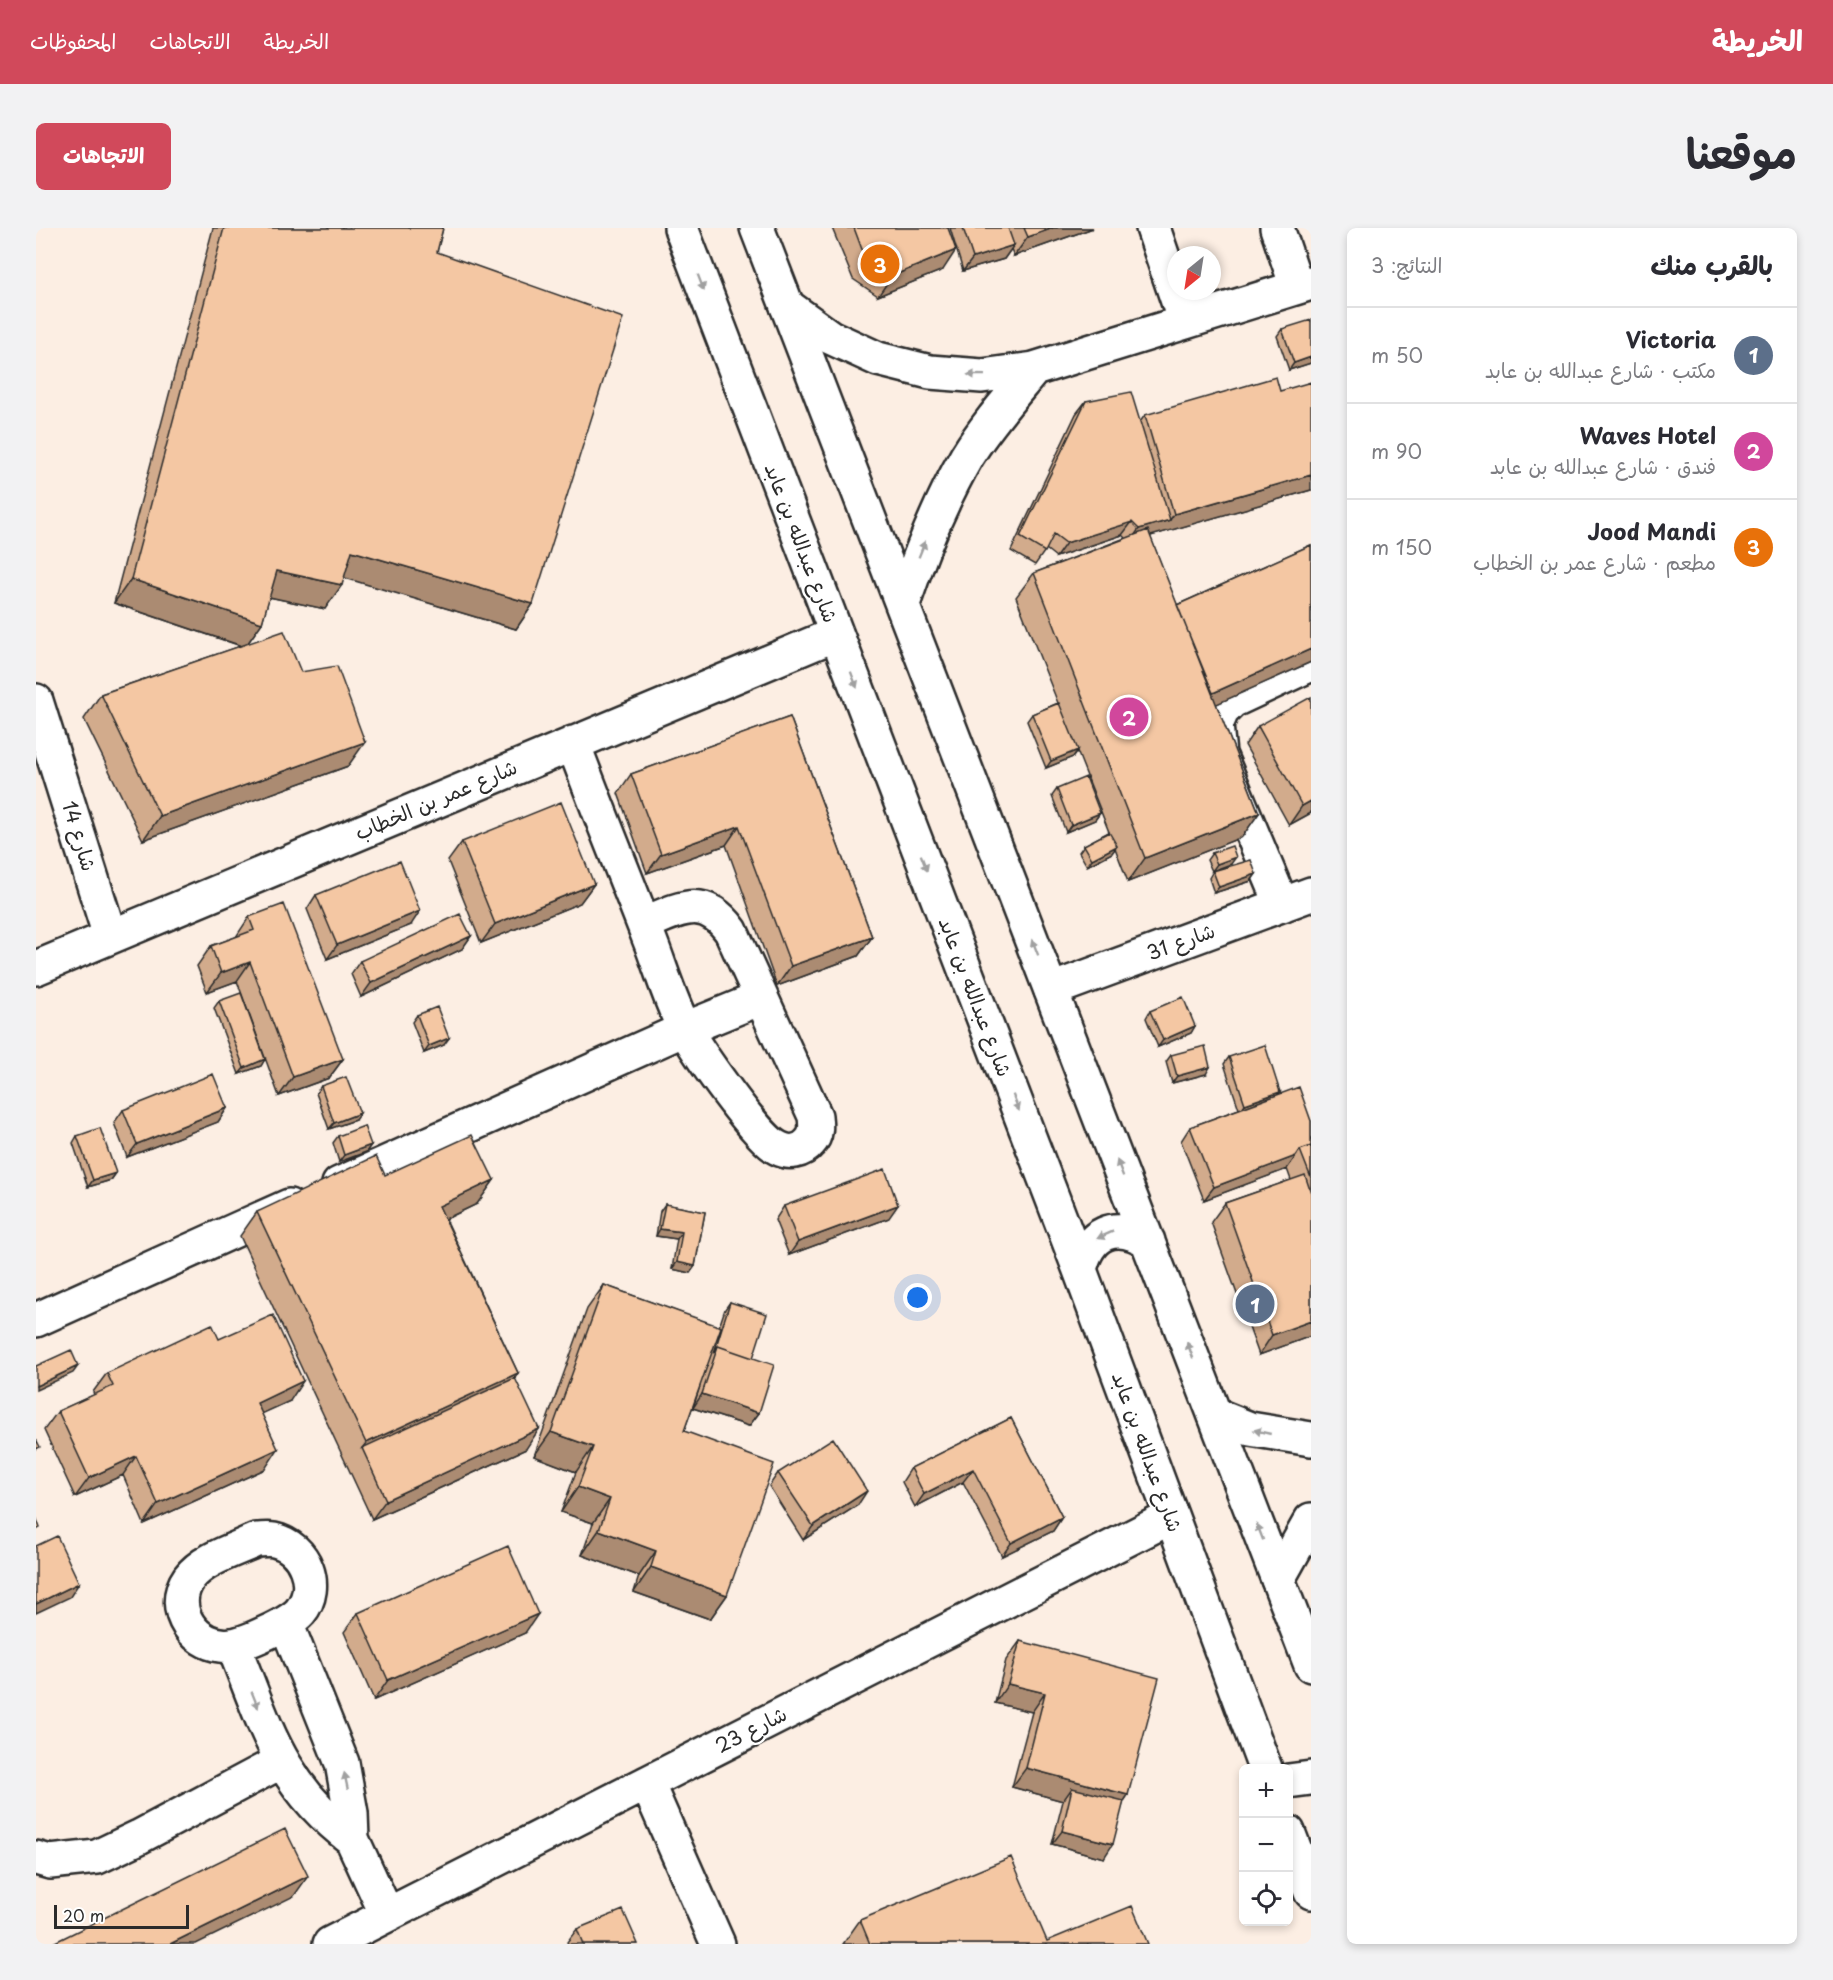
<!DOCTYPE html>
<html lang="ar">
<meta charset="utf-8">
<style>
:root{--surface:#fff;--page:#f2f2f3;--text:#2b2b33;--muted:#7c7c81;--line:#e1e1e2;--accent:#d1495b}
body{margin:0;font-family:"Playpen Sans","Playpen Sans Arabic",sans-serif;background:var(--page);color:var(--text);direction:rtl}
.controls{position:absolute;right:18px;bottom:18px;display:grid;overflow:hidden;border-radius:9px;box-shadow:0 3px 9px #0003}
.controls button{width:54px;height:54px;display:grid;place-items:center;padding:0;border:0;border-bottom:2px solid var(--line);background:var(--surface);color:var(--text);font:30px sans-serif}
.compass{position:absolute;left:1131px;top:18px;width:54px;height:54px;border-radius:50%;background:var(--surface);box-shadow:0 3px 9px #0003;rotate:210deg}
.scale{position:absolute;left:18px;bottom:15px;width:135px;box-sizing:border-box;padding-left:6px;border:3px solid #2b2b2b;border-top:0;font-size:16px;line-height:21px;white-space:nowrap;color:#2b2b2b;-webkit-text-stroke:4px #fff;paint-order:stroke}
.you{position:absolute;left:882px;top:1070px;width:21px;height:21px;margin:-15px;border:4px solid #fff;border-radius:50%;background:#1a73e8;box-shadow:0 0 0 9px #1a73e833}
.badge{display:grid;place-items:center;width:39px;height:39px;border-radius:50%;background:var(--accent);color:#fff;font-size:20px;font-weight:700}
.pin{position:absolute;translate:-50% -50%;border:3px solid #fff;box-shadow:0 2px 6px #0006}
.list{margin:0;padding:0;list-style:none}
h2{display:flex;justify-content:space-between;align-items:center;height:78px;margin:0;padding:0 24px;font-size:26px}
h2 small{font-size:20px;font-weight:400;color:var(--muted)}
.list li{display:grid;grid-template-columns:39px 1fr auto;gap:18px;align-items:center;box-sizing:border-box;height:96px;padding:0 24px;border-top:2px solid var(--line)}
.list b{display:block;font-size:22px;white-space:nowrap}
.list p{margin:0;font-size:20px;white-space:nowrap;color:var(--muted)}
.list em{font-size:20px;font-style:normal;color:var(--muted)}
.icon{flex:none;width:33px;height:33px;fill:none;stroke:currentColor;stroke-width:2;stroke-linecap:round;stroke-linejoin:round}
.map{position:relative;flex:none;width:1275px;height:1716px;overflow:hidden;direction:ltr;border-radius:9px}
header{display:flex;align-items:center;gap:36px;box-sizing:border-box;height:84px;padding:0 30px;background:var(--accent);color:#fff}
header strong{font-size:28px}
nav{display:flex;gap:33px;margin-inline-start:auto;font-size:21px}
.intro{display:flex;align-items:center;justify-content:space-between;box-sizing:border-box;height:144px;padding:0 36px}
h1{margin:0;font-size:42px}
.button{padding:15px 27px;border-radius:9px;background:var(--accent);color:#fff;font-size:21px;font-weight:700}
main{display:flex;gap:36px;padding:0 36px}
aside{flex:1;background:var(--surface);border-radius:9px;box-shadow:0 3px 9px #0003}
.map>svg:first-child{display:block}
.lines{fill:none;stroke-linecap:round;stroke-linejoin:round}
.minor-casing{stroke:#2b2b2b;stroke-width:38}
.major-casing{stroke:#2b2b2b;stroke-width:38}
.minor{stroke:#fff;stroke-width:33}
.major{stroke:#fff;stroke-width:33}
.wall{fill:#d2ab8c;stroke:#2b2b2b;stroke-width:1.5}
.shaded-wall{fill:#ab8b72;stroke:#2b2b2b;stroke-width:1.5}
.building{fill:#f4c7a3;stroke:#2b2b2b;stroke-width:1.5}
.oneway{fill:#a0a0a0}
.labels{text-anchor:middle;stroke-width:4.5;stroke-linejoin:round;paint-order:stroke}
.street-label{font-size:20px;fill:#2b2b2b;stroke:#fff}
</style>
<header>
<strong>الخريطة</strong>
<nav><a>الخريطة</a><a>الاتجاهات</a><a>المحفوظات</a></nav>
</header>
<div class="intro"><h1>موقعنا</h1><a class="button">الاتجاهات</a></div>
<main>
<aside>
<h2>بالقرب منك<small>النتائج: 3</small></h2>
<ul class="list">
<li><span class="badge" style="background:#5c6f8a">1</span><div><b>Victoria</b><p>مكتب · شارع عبدالله بن عابد</p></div><em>50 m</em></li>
<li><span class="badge" style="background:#d1479c">2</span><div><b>Waves Hotel</b><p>فندق · شارع عبدالله بن عابد</p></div><em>90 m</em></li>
<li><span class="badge" style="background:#e8710a">3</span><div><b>Jood Mandi</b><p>مطعم · شارع عمر بن الخطاب</p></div><em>150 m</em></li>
</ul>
</aside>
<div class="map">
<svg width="1275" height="1716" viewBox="0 0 1275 1716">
<rect width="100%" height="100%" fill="#fceee3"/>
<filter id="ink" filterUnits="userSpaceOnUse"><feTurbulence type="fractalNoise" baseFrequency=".0167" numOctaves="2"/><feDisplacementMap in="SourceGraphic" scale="12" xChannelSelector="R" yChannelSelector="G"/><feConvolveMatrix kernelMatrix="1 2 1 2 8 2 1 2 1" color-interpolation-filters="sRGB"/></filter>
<g filter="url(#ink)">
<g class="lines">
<defs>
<path id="minor" d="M 1117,0 L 1149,94
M 1241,0 L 1261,59
M 751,78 L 794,109 L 842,131 L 894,144 L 946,148 L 998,141 L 1275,55
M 867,376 C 884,325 904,275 931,228 C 950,197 975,169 998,141
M 0,473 L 74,708
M 537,515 C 561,580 588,645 613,710 C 625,740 634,774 650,803 C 663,825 721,910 742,920 C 753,926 766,924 774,914 C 781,907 780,897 779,888 L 695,703 C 668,665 643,681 608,696
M 1246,677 L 1183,526 L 1180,497 L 1186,483 L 1196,473 L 1275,436
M 0,740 L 800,406
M 1015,762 L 1275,666
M 303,956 L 649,801 L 725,770
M 0,1092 L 253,978
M 1179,1187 L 1214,1201 L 1275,1211
M 220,1312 C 225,1312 232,1311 238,1312 C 269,1319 285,1358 264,1384 C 254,1395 210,1416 195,1417 C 160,1422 131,1381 153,1350 C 167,1331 199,1322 220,1312 Z
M 1242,1351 L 1275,1292
M 250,1395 L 306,1535 L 315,1585 L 316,1611 L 351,1687
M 197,1417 C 230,1498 243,1556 316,1611
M 611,1555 L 682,1716
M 0,1630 L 14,1634 L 61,1629 L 103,1609 L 244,1534
M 294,1716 L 1135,1289"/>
<path id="major" d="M 645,0 L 1044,1042 L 1229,1540
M 721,0 L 1275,1437
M 1044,1042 C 1052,1005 1079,992 1112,1013
M 1252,1553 L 1275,1550
M 1252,1604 L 1275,1664"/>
</defs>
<use href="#minor" class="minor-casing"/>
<use href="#major" class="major-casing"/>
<use href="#minor" class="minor"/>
<use href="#major" class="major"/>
</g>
<path class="wall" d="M 177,0 L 407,0 L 401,24 L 497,376 L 480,401 L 308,349 L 289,381 L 233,369 L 226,395 L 211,416 L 265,444 L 312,538 L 107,612 L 48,491 L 65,466 L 205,418 L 78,375 Z
M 796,0 L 912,0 L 907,42 L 842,68 L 817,51 Z
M 914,0 L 1057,0 L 978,28 L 975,21 L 968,31 L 927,43 Z
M 1246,101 L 1275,135 L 1253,142 L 1241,108 Z
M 1050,173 L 1104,194 L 1109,187 L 1275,262 L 1114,308 L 1141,377 L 1275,317 L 1275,434 L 1180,476 L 1223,585 L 1206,609 L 1092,654 L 1079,620 L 1076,625 L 1051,638 L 1043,624 L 1048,617 L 1073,604 L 1041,523 L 1037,529 L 1010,540 L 991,493 L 996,486 L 1022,475 L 980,369 L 998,345 L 1089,310 L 1086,307 L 1020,329 L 1010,321 L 999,337 L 975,323 L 1040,186 Z
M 754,489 L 836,709 L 822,728 L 741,758 L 690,617 L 611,645 L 582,565 L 595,546 Z
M 1222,498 L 1275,585 L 1253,597 L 1209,517 Z
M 1021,561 L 1064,585 L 1059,592 L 1030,604 L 1016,568 Z
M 426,614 L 558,656 L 544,675 L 445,715 L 412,633 Z
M 1176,625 L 1195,636 L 1176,643 L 1171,632 Z
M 1177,643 L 1220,646 L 1215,653 L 1178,665 L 1173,650 Z
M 280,667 L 375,697 L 291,731 L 271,681 Z
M 213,689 L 307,831 L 293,850 L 243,868 L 201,753 L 171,764 L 161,738 L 175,718 L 200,709 Z
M 435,708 L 426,721 L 325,769 L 315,746 L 324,733 Z
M 183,773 L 229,831 L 225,838 L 203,846 L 178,780 Z
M 1114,783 L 1159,798 L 1155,805 L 1122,819 L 1110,790 Z
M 381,787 L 408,817 L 388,825 L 376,794 Z
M 1135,827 L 1170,846 L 1136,855 L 1130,834 Z
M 1193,829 L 1244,864 L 1242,867 L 1275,893 L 1275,1108 L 1223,1127 L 1175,994 L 1189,975 L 1255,952 L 1251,941 L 1168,972 L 1145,913 L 1154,899 L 1203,881 L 1188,836 Z
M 285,858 L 319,892 L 293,901 L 280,865 Z
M 191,880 L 182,894 L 91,929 L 78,895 L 87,882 Z
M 41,908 L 80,945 L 75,952 L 52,959 L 37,915 Z
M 302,908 L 335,917 L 330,924 L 303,934 L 297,915 Z
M 349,947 L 458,952 L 441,976 L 410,991 L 482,1145 L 479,1150 L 490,1221 L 336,1291 L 204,1008 L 221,984 Z
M 629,976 L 669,984 L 659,1038 L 654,1045 L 636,1041 L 641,1011 L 620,1008 L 624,983 Z
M 748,978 L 853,990 L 753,1027 L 739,992 Z
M 568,1057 L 683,1099 L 689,1081 L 694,1074 L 717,1130 L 723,1185 L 713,1198 L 657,1180 L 664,1158 L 648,1203 L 691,1367 L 674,1391 L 598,1364 L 603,1348 L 546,1327 L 557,1295 L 525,1284 L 540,1244 L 498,1228 L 551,1081 Z
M 183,1111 L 254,1173 L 226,1185 L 229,1241 L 108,1296 L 87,1247 L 39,1269 L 8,1202 L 22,1183 L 58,1167 L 57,1164 L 71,1145 Z
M 975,1190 L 1026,1289 L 1017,1303 L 966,1328 L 927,1254 L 879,1279 L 866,1254 L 875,1240 Z
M 742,1245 L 822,1277 L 767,1312 L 733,1258 Z
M 322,1385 L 489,1405 L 338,1472 L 308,1404 Z
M 984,1413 L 1092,1567 L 1088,1573 L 1068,1630 L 1016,1616 L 1027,1573 L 976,1559 L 996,1484 L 959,1475 L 970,1432 Z
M 824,1692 L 1011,1713 L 1112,1716 L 807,1716 Z
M 541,1701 L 602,1716 L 532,1716 L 531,1714 Z"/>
<path class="shaded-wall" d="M 1017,0 L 1057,0 L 978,28 L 992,9 Z
M 978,17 L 968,31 L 927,43 L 937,30 Z
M 920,22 L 907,42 L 842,68 L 856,48 Z
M 1275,129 L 1275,135 L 1253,142 L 1258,135 Z
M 1275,247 L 1275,262 L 1094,314 L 1103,301 L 1134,292 L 1138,286 Z
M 1096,294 L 1086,307 L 1020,329 L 1030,315 Z
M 316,323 L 497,376 L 480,401 L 299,347 Z
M 241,343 L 306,357 L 289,381 L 224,367 Z
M 95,351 L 226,395 L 209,419 L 78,375 Z
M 1275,421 L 1275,434 L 1163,484 L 1177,465 Z
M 329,514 L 312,538 L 107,612 L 124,588 Z
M 1042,522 L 1037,529 L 1010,540 L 1015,533 Z
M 1275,573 L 1275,585 L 1253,597 L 1266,578 Z
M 1064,585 L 1059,592 L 1030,604 L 1035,597 Z
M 1223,585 L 1206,609 L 1092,654 L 1109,630 Z
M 703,598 L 690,617 L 611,645 L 625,626 Z
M 1081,618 L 1076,625 L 1051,638 L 1056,631 Z
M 1200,629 L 1195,636 L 1176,643 L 1181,636 Z
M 1220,646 L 1215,653 L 1178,665 L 1183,659 Z
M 558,656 L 544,675 L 445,715 L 459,696 Z
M 384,683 L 375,697 L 291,731 L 301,717 Z
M 435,708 L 426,721 L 325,769 L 335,755 Z
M 836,709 L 822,728 L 741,758 L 755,738 Z
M 214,734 L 201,753 L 171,764 L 185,745 Z
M 1159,798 L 1155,805 L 1122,819 L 1127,812 Z
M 413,810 L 408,817 L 388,825 L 393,818 Z
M 229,831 L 225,838 L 203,846 L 208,840 Z
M 307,831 L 293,850 L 243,868 L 257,849 Z
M 1174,839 L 1170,846 L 1136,855 L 1141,848 Z
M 1244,864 L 1239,871 L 1204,883 L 1209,876 Z
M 191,880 L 182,894 L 91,929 L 101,916 Z
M 324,885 L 319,892 L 293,901 L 298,895 Z
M 335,917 L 330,924 L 303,934 L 308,927 Z
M 1260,928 L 1251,941 L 1168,972 L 1178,959 Z
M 80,945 L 75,952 L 52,959 L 57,952 Z
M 458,952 L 441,976 L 386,1002 L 403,978 Z
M 862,977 L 853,990 L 753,1027 L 762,1014 Z
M 624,1001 L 646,1004 L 641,1011 L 620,1008 Z
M 641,1034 L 659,1038 L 654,1045 L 636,1041 Z
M 1275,1093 L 1275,1108 L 1223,1127 L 1236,1107 Z
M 42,1138 L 37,1145 L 0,1162 L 0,1158 Z
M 482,1145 L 465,1169 L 326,1220 L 330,1215 Z
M 267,1153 L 254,1173 L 208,1194 L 221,1175 Z
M 666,1166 L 723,1185 L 713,1198 L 657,1180 Z
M 503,1201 L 490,1221 L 336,1291 L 350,1272 Z
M 515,1204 L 557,1219 L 540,1244 L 498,1228 Z
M 242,1221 L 229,1241 L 108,1296 L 122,1276 Z
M 100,1228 L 87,1247 L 39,1269 L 53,1250 Z
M 937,1241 L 927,1254 L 879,1279 L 888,1266 Z
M 542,1259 L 574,1271 L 557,1295 L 525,1284 Z
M 831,1263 L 822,1277 L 767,1312 L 777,1298 Z
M 1026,1289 L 1017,1303 L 966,1328 L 975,1315 Z
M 563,1302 L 620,1323 L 603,1348 L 546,1327 Z
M 615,1339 L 691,1367 L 674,1391 L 598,1364 Z
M 43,1355 L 34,1369 L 0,1385 L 0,1376 Z
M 502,1386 L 489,1405 L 338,1472 L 352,1452 Z
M 972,1456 L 1009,1465 L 996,1484 L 959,1475 Z
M 990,1540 L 1092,1567 L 1079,1587 L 1036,1560 L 1027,1573 L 976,1559 Z
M 1026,1603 L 1077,1616 L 1068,1630 L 1016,1616 Z
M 272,1648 L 258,1668 L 160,1716 L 134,1716 Z"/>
<path class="building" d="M 188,0 L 407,0 L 401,24 L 587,90 L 497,376 L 316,323 L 306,357 L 241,343 L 226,395 L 95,351 Z
M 818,0 L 912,0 L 920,22 L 856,48 L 830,32 Z
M 927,0 L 972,0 L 978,17 L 937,30 Z
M 988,0 L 1017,0 L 992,9 Z
M 1275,92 L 1275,129 L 1258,135 L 1246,101 Z
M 1240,149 L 1244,163 L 1275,154 L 1275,247 L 1138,286 L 1109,187 Z
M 1095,164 L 1134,292 L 1103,301 L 1096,294 L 1030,315 L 1018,306 L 1009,324 L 984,309 L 1050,173 Z
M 1112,302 L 1223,585 L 1109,630 L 998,345 Z
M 1275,317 L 1275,421 L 1177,465 L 1141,377 Z
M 248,403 L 265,444 L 301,438 L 329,514 L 124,588 L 65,466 Z
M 1275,469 L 1275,573 L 1266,578 L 1222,498 Z
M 1023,475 L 1042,522 L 1015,533 L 996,486 Z
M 754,489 L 836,709 L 755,738 L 703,598 L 625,626 L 595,546 Z
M 1050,549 L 1064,585 L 1035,597 L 1021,561 Z
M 525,574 L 558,656 L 459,696 L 426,614 Z
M 1073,604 L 1081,618 L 1056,631 L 1048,617 Z
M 1196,618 L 1200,629 L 1181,636 L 1176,625 Z
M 1215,632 L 1220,646 L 1183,659 L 1177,643 Z
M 364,633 L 384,683 L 301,717 L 280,667 Z
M 248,676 L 307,831 L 257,849 L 214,734 L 185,745 L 175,718 L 218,702 L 213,689 Z
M 424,686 L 435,708 L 335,755 L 324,733 Z
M 205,765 L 229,831 L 208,840 L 183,773 Z
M 1147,769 L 1159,798 L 1127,812 L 1114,783 Z
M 401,779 L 413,810 L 393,818 L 381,787 Z
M 1229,817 L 1244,864 L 1209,876 L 1193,829 Z
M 1169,818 L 1174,839 L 1141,848 L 1135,827 Z
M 177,846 L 191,880 L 101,916 L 87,882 Z
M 310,849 L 324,885 L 298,895 L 285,858 Z
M 1263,859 L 1275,893 L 1275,918 L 1264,922 L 1260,928 L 1178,959 L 1154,899 Z
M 328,898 L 335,917 L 308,927 L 302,908 Z
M 64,900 L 80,945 L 57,952 L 41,908 Z
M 436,907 L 458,952 L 403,978 L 482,1145 L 330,1215 L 221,984 L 340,928 L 349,947 Z
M 1275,918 L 1275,950 L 1264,922 Z
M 849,941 L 862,977 L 762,1014 L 748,978 Z
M 1269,947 L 1275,965 L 1275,1093 L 1236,1107 L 1189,975 Z
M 629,976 L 669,984 L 659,1038 L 641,1034 L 646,1004 L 624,1001 Z
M 568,1057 L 685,1099 L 648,1203 L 738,1236 L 691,1367 L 615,1339 L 620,1323 L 563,1302 L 574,1271 L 542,1259 L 557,1219 L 515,1204 Z
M 694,1074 L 731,1086 L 717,1130 L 682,1118 L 678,1125 Z
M 237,1087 L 267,1153 L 221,1175 L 242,1221 L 122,1276 L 100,1228 L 53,1250 L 22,1183 L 77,1158 L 71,1145 L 176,1096 L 183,1111 Z
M 682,1118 L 738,1137 L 723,1185 L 666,1166 Z
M 35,1122 L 42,1138 L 0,1158 L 0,1138 Z
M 479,1150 L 503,1201 L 350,1272 L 326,1220 Z
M 975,1190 L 1026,1289 L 975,1315 L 937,1241 L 888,1266 L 875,1240 Z
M 797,1210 L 831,1263 L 777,1298 L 742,1245 Z
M 0,1211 L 4,1219 L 0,1221 Z
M 0,1289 L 4,1300 L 0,1302 Z
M 21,1308 L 43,1355 L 0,1376 L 0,1318 Z
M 472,1318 L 502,1386 L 352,1452 L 322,1385 Z
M 984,1413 L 1123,1450 L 1092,1567 L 990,1540 L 1009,1465 L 972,1456 Z
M 1036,1560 L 1088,1573 L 1077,1616 L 1026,1603 Z
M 249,1601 L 272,1648 L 134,1716 L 15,1716 Z
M 975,1629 L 1011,1713 L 1096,1678 L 1112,1716 L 834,1716 L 824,1692 Z
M 587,1682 L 602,1716 L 547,1716 L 541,1701 Z"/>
<defs><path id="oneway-solid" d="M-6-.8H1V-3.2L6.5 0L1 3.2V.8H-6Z" transform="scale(1.5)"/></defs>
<g class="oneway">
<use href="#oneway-solid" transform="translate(665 55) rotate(69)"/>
<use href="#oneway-solid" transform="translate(940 147) rotate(-179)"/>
<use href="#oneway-solid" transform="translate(886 321) rotate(-68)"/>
<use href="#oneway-solid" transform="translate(818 452) rotate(69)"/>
<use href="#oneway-solid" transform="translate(888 635) rotate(69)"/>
<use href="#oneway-solid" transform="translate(999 719) rotate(-111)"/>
<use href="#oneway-solid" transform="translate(980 875) rotate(69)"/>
<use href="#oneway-solid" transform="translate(1084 940) rotate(-111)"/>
<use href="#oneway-solid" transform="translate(1069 1007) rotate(156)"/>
<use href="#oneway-solid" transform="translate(1154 1122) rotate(-111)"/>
<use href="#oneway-solid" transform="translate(1226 1204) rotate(-167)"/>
<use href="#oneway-solid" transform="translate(1224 1304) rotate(-111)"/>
<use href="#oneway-solid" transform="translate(219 1472) rotate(68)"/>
<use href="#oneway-solid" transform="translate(310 1553) rotate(-102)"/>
</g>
</g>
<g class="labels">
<g class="street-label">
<text transform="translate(765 315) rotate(69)" y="7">شارع عبدالله بن عابد</text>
<text transform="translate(400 572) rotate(-23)" y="7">شارع عمر بن الخطاب</text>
<text transform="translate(43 608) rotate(73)" y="7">شارع 14</text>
<text transform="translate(1145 714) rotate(-20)" y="7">شارع 31</text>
<text transform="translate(939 769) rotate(69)" y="7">شارع عبدالله بن عابد</text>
<text transform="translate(1111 1224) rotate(70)" y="7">شارع عبدالله بن عابد</text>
<text transform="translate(715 1502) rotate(-27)" y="7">شارع 23</text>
</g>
</g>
</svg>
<div class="controls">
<button>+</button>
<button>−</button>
<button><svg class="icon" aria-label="locate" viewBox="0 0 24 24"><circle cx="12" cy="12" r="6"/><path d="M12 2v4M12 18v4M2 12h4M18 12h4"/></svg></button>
</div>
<svg class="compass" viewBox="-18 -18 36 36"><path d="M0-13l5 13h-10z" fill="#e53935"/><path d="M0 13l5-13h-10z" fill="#7c7c81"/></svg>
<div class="scale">20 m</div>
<div class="you"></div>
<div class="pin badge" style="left:1219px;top:1076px;background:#5c6f8a">1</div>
<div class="pin badge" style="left:1093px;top:489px;background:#d1479c">2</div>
<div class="pin badge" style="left:844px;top:36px;background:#e8710a">3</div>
</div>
</main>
